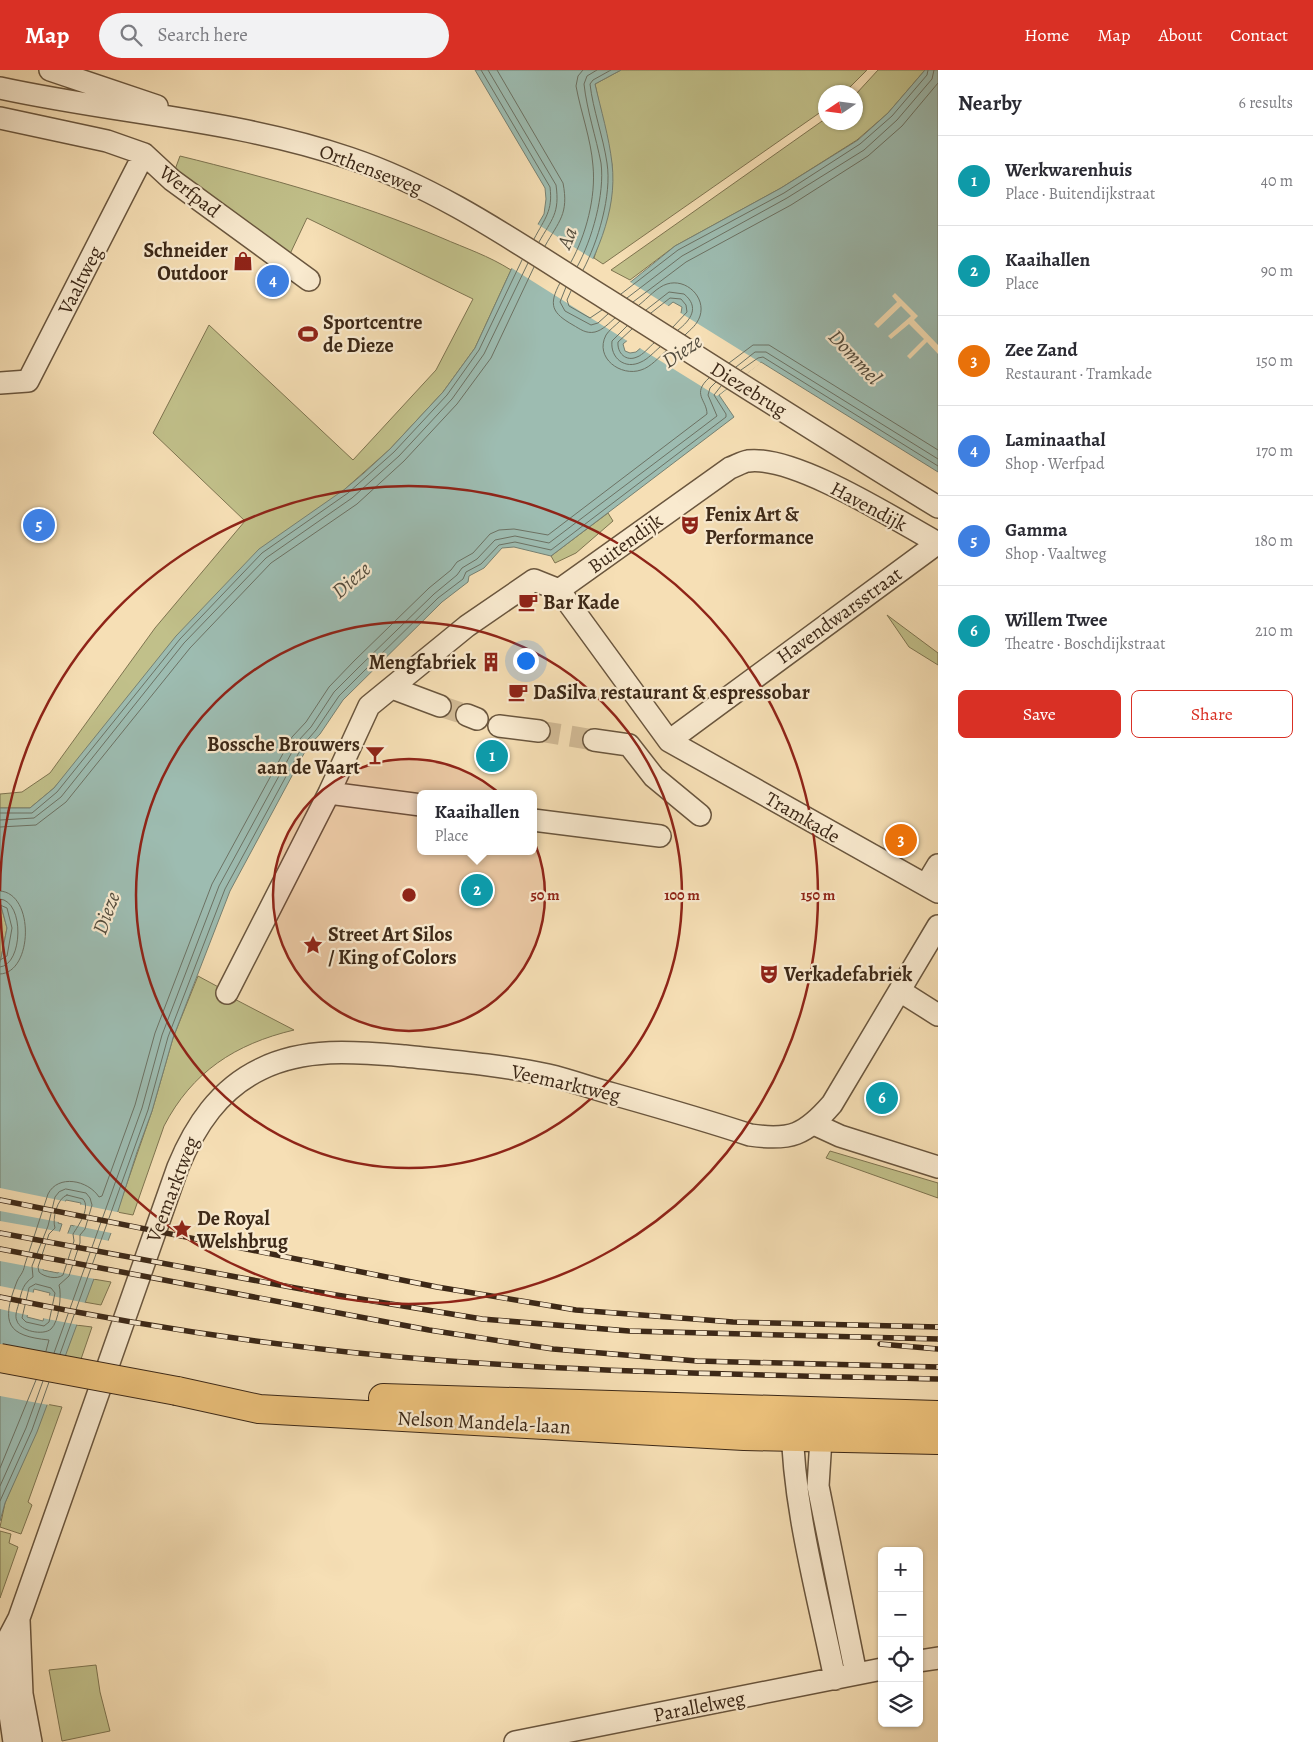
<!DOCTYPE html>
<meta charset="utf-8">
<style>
:root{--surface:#fff;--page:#f2f2f3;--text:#2b2b33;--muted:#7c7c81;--line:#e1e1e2;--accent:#d93025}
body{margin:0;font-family:Alegreya,serif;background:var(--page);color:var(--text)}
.controls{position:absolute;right:15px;bottom:15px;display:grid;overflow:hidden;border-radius:8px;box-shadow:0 1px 4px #0004}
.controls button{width:45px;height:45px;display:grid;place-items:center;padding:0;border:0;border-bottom:1px solid var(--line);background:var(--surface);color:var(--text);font:25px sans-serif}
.compass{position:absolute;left:818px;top:15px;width:45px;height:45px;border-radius:50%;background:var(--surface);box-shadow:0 1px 4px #0004;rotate:257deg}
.you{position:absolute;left:525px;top:590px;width:18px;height:18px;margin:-12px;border:4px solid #fff;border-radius:50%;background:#1a73e8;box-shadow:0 0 0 8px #1a73e833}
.badge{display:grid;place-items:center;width:32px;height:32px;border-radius:50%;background:var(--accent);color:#fff;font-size:16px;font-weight:700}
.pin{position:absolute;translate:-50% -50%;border:2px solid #fff;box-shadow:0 1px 5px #0006}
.popup{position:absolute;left:417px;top:720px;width:120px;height:65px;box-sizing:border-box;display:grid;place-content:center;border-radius:8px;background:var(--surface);filter:drop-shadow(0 1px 4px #0005);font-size:16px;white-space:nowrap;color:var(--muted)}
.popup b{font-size:19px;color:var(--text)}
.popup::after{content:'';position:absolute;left:50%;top:100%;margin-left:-10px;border:10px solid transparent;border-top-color:var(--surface)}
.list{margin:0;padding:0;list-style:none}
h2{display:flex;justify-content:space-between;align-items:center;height:65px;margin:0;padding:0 20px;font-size:21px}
h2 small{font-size:16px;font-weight:400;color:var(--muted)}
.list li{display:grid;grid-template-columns:32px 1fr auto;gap:15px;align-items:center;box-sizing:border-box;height:90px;padding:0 20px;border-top:1px solid var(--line)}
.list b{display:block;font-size:19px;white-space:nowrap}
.list p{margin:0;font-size:16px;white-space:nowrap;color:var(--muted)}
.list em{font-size:16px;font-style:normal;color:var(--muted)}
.actions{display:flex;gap:10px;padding:15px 20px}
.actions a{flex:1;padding:11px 0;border:1px solid var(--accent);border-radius:8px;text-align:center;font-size:18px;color:var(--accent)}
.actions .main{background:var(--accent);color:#fff}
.icon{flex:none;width:28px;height:28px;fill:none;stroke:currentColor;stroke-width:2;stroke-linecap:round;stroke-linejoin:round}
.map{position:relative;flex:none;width:938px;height:1672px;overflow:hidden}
header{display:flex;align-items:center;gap:30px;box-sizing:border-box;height:70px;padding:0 25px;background:var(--accent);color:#fff}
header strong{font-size:24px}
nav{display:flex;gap:28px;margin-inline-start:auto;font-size:18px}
.search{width:350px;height:45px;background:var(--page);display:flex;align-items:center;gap:12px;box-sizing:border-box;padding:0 18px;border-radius:28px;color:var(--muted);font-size:19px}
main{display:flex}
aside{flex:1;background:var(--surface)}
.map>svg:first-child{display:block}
.green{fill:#c1c08a;stroke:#7e7450}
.water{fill:#9dbcb1;stroke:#768173;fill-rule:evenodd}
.pier{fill:#f6dfb5}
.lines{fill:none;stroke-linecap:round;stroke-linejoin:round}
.shore{stroke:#6c7264;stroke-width:1}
.minor-tunnel{stroke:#d1ba95;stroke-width:21;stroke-dasharray:21 11;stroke-linecap:butt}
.minor-casing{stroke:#6a563e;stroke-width:24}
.major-casing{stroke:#3c2817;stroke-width:30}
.minor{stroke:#f9eacf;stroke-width:21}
.major{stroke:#ebc07a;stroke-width:28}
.rail-casing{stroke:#3c2817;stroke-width:5.5}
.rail{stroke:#f9eacf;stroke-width:4;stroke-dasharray:11;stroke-linecap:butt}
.major-bridge-casing{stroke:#3c2817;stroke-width:30;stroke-linecap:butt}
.major-bridge{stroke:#ebc07a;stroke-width:28}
.ring{fill:none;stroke:#8f2418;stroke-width:2.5}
.labels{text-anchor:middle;stroke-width:4.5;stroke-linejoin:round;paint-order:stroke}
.street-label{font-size:20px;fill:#3c2817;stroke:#f9eacf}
.poi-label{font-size:20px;font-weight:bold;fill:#3c2817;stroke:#f9eacf;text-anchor:start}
.water-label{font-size:21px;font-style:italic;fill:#544d3e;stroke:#f9eacf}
.centre{fill:#8f2418;stroke:#f9eacf;stroke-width:2.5}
.ring-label{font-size:15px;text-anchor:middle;font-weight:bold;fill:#8f2418;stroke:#f9eacf;stroke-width:4.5;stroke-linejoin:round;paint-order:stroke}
</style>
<header>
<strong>Map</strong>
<div class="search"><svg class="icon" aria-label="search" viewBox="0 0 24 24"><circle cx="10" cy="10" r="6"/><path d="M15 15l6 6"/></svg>Search here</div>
<nav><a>Home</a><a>Map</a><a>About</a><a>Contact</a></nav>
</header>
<main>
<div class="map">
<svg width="938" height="1672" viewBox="0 0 938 1672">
<rect width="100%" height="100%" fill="#f6dfb5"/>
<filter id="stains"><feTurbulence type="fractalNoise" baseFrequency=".004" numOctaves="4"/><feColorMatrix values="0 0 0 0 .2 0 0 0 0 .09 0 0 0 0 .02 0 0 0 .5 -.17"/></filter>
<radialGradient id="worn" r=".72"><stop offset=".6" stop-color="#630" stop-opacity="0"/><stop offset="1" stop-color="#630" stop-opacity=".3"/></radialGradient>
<path class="green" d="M 621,0 L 867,0 L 845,22 L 826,22 L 825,39 L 603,194 L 594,188 L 609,140 L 612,95 L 595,14 Z
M 878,0 L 925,0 L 888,43 L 857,70 L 781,118 L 675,176 L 630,210 L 611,200 L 825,49 L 826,52 L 856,52 L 856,24 Z
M 180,86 C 269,108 357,132 442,168 C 465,178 489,186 511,200 L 475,278 L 443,322 L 390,379 L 345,419 L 92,674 L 54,718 L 30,738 L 0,738 L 0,724 L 22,722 L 50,703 L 155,558 L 245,451 L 153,363 L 209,255 L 353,390 L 436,300 L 473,229 L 307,148 L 290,184 L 173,105 Z
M 608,443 L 613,451 L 576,483 L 555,493 L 551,486 Z
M 887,545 L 938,583 L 938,595 L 909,577 Z
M 0,832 L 7,858 L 0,893 Z
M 198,906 L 224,920 L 223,923 L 294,960 C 235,974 192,1002 164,1056 L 133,1145 L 117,1142 L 152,1041 L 173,968 Z
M 830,1081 L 938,1113 L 938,1128 L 826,1088 Z
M 93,1209 L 111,1212 L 101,1235 L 84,1232 Z
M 76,1255 L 92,1257 L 80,1292 L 64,1288 Z
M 46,1334 L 62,1337 L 28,1432 L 32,1435 L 21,1464 L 0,1457 L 5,1433 Z
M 0,1461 L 11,1464 L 9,1473 L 18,1477 L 0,1528 Z
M 96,1595 L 100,1622 L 110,1661 L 62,1671 L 49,1600 Z"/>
<path class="water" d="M 475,0 L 621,0 L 595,14 C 601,40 609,67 612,93 C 618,143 594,190 571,232 L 591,244 L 675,176 L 781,118 L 858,70 L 888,43 L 925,0 L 938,0 L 938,402 L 761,292 L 719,325 L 734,347 L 551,486 L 514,477 L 502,478 L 484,498 L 469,506 L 468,512 L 442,532 L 343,630 L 320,664 L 307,678 L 230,821 L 173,968 L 152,1041 L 137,1082 L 111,1163 L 37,1362 L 5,1433 L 0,1451 L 0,893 L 7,858 L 0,832 L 0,738 L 30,738 L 54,718 L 176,566 L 259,479 L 345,419 L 364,403 L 390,379 L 443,322 L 475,278 L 511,200 L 544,144 L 546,129 L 545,118 ZM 673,232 L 682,237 L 681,243 L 636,282 L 630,283 L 625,281 L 623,274 ZM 66,1130 L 81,1133 L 74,1156 L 71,1155 L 66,1168 L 70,1169 L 58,1203 L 43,1200 L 54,1165 L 58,1166 L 62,1154 L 58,1153 ZM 34,1219 L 50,1223 L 43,1251 L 27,1247 Z"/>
<path class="pier" d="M 534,152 L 596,191 L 574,231 L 591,241 L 627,210 L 670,237 L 629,272 L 510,197 Z
M 895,223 L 918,246 L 914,250 L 938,275 L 938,284 L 927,272 L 910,289 L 907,286 L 924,269 L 909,254 L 891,269 L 888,266 L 911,246 L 901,236 L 878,258 L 874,254 L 897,232 L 892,226 Z
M 679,242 L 761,293 L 717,326 L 638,277 Z
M 0,1118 L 117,1142 L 119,1142 L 113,1163 L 111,1163 L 68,1154 L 72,1153 L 78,1135 L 67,1133 L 61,1151 L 64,1153 L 0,1141 Z
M 0,1151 L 62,1162 L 59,1168 L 56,1168 L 46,1198 L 57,1200 L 66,1170 L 64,1168 L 65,1163 L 110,1171 L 95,1209 L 0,1191 Z
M 0,1216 L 35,1223 L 30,1246 L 36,1247 L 0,1239 Z
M 47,1225 L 86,1233 L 79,1255 L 42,1248 Z
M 0,1276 L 66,1289 L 49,1335 L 0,1326 Z"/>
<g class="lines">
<path class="shore" d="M 481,0 L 550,117 C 553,141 545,148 534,169
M 488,0 L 556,115 C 560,143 552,149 539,172
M 497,0 L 563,113 C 569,144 559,151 545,176
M 571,192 C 586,165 596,127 593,96 C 591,69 581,43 576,16 L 578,6 L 583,0
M 577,197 C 592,170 605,124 601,93 C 596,67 587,41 584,14 L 587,6 L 597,0
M 583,200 C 598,172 612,125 607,93 C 603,66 593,40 590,14 L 593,10 L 611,0
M 560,213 C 548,235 552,243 573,255 C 580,259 586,264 595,262 C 603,260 609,253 615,248
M 566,217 L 560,232 L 565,241 L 591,255 L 598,253 L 608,244
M 571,221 L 567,230 L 569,236 L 590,248 L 602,240
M 621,224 L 678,180 L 784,123 L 860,74 L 892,46 L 927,5 L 928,0
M 627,228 L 682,186 L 787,128 L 864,80 L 897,50 L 932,9 L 934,0
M 633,232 L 686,192 L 791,135 L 868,86 L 902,56 L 938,13
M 639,235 C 648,228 657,217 667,214 C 686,208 706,227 700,246 C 697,255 691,259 685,265
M 646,240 L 669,222 L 684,224 C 700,237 691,250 678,260
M 651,243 L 670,228 L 681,229 L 686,235 L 687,242 L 673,257
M 620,251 C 615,256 609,260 606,265 C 594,288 621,307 641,300 C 651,297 659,287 666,281
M 627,256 L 612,271 C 610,288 625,300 641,292 C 648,289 654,282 660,277
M 632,259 L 618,272 C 617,283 626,292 637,287 C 643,285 649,277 654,273
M 729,293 L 753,275 L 769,275 L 938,380
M 736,297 L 755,282 L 766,282 L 938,389
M 741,300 L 758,288 L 763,287 L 938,396
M 0,743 L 32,743 L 57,722 L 180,569 L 262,483 L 348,423 L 367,406 L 394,382 L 447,325 L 479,280 L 522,190
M 0,750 L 34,748 L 61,727 L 184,573 L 266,488 L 352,428 L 399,386 L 452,329 L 484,284 L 528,193
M 0,757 L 36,755 L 66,732 L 190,578 L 271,493 L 357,434 L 404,391 L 457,334 L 491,288 L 534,197
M 0,821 C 35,823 33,903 0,904
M 0,829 C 25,831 23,895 0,897
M 0,835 L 7,838 L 12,858 L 7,886 L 0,890
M 66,1119 L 86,1123 L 90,1128 L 92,1135 L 85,1159 L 80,1165 L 80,1173 L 69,1206 L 59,1215 C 62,1224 59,1252 51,1259 C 43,1266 20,1261 17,1251 C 14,1245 18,1238 19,1232 C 22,1220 23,1214 33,1207 L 32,1196 L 48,1156 L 55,1127 L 59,1122 Z
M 67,1125 L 83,1129 C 91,1138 78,1156 73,1164 L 74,1171 L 63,1205 C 57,1210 44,1207 39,1202 L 38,1197 L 49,1164 L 55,1158 C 52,1149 57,1128 67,1125 Z
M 36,1214 L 51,1218 L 55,1223 L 49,1252 L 44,1256 L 26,1252 L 22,1248 L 29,1218 Z
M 46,1281 L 49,1270 C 7,1266 1,1253 16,1214 C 19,1205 23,1205 25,1194 L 48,1124 C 58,1104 88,1110 99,1127 L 102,1126 L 135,1035 L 155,963 L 212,814 L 292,667 L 306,652 L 329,617 L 354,591 L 429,518 L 451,500 L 457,492 L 473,483 L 490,464 L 499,460 L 514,459 L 548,465 L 707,344 C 707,330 691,324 709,308
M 54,1283 L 142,1038 L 162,965 L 219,816 L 298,671 L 311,657 L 334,622 L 359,597 L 434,524 L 457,505 L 462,498 L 477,489 L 495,470 L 515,466 L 549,473 L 717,346 L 708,325 L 710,318 L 716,312
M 60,1284 L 148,1040 L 168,967 L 225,819 L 303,675 L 316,660 L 339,626 L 364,601 L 438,528 L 463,509 L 466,502 L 481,494 L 499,475 L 515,472 L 551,480 L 726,347 L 726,344 L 714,325 L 721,316
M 0,1398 L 36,1310
M 0,1416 L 26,1358 L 43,1311
M 0,1431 L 32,1360 L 49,1312"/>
<path class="minor-tunnel" d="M 440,636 L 467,645
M 539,661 L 594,670"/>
<defs>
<path id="minor" d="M 50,0 L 157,36
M 0,18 C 114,43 238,50 349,88 C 442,119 523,177 605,228 C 716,298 826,369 938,437
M 0,48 L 107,71 L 144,84 L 172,110 L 309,210
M 0,313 L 28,311 L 144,84
M 559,520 L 730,398 C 736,396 742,392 748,391 C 795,385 896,450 938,473 L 669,671
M 559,520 L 669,671 L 938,822
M 392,618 L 440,636
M 467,645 L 477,649
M 499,656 L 539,661
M 594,670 L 629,675 L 654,707 L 700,745
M 329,723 L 421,735
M 533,750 L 660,766
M 926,815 L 938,795
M 900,921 L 938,945
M 227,923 L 329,723 L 369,636 L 467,556 L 534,510 L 559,520
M 814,1054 L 840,1066 L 938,1097
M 792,1352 C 793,1438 818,1525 835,1609
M 822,1353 L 818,1416 L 856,1604
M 19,1550 L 22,1624 L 31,1672
M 919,1591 L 938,1588
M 14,1672 L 6,1617 L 5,1587 L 6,1573 L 19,1548 L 178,1097 C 195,1056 219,1019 261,999 C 306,977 357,982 405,986 C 453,991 501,995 548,1005 C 570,1010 591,1018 613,1024 C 659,1037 705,1050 750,1065 C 791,1071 805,1065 832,1034 L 938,856
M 515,1672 L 882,1599"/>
<path id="major" d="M 177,1321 L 259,1339 L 744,1366 L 938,1370
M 383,1328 L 938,1345"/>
</defs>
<use href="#minor" class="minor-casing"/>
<use href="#major" class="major-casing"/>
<use href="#minor" class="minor"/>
<use href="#major" class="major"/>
<defs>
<path id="rail" d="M 0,1130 L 437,1217 L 576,1240 L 733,1252 L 938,1257
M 0,1163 L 312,1221 L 482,1249 L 629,1261 L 938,1269
M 0,1179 L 429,1260 L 553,1279 L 697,1291 L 938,1297
M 0,1227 C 144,1257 290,1279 436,1290 C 603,1303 771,1305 938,1309
M 880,1274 L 938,1279"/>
</defs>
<use href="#rail" class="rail-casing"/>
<use href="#rail" class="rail"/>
<defs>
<path id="major-bridge" d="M 0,1288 L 177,1321"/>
</defs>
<use href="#major-bridge" class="major-bridge-casing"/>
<use href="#major-bridge" class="major-bridge"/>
</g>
<circle cx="409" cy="825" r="136" fill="#8f2418" fill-opacity=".12"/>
<g class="ring">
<circle cx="409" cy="825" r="136"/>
<circle cx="409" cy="825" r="273"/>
<path d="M0 821A409 409 0 1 1 0 829"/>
</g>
<defs>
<symbol id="shop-bare" viewBox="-9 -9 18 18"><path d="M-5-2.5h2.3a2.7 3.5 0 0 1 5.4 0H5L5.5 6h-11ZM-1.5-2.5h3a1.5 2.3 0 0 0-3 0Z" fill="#8f2418" stroke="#f9eacf" stroke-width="2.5" paint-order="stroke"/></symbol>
<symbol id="stadium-bare" viewBox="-9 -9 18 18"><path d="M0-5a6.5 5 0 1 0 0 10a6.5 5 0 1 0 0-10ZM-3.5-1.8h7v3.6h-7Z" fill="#8f2418" stroke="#f9eacf" stroke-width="2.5" paint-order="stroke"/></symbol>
<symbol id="theatre-bare" viewBox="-9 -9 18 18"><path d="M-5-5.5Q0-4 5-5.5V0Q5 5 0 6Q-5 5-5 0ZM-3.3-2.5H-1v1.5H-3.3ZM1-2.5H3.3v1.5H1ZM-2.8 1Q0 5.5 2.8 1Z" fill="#8f2418" stroke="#f9eacf" stroke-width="2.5" paint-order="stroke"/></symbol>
<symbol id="cafe-bare" viewBox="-9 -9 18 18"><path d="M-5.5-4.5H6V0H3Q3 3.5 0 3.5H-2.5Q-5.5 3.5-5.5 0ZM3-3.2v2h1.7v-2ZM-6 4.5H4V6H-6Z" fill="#8f2418" stroke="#f9eacf" stroke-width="2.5" paint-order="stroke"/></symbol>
<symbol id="building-bare" viewBox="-9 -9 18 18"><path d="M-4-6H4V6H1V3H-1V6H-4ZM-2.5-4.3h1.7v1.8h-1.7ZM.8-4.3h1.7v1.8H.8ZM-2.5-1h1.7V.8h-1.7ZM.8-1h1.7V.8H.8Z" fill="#8f2418" stroke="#f9eacf" stroke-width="2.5" paint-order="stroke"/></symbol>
<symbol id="bar-bare" viewBox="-9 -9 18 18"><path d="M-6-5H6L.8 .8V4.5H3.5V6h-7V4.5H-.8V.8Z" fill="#8f2418" stroke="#f9eacf" stroke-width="2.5" paint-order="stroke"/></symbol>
<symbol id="sight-bare" viewBox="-9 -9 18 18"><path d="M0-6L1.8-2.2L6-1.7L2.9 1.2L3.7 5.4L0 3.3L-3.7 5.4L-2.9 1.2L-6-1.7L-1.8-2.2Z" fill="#8f2418" stroke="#f9eacf" stroke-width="2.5" paint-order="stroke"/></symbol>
</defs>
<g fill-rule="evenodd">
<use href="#shop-bare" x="229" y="177" width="28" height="28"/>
<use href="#stadium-bare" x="294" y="250" width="28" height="28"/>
<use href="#theatre-bare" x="676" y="441" width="28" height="28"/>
<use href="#cafe-bare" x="514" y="518" width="28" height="28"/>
<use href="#building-bare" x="477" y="578" width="28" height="28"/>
<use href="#cafe-bare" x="504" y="608" width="28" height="28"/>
<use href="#bar-bare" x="361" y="671" width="28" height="28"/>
<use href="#sight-bare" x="299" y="861" width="28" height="28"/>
<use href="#theatre-bare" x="755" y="890" width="28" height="28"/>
<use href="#sight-bare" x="168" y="1145" width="28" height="28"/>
</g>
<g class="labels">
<g class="street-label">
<text transform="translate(371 99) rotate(21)" y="7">Orthenseweg</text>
<text transform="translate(190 121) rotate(38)" y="7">Werfpad</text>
<text transform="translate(80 210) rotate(-63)" y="7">Vaaltweg</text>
<text transform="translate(749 319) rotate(32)" y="7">Diezebrug</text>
<text transform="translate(869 436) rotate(28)" y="7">Havendijk</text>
<text transform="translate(625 473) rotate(-36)" y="7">Buitendijk</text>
<text transform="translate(839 545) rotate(-36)" y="7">Havendwarsstraat</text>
<text transform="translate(803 747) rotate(30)" y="7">Tramkade</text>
<text transform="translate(566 1013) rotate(13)" y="7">Veemarktweg</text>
<text transform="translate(172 1119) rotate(-69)" y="7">Veemarktweg</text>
<text transform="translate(484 1352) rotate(3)" y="7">Nelson Mandela-laan</text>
<text transform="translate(699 1636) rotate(-11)" y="7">Parallelweg</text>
</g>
<g class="poi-label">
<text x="228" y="187" text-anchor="end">Schneider<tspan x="228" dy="23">Outdoor</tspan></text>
<text x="323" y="259">Sportcentre<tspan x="323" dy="23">de Dieze</tspan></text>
<text x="705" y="451">Fenix Art &amp;<tspan x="705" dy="23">Performance</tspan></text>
<text x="543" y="539">Bar Kade</text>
<text x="476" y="599" text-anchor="end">Mengfabriek</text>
<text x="533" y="629">DaSilva restaurant &amp; espressobar</text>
<text x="360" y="681" text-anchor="end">Bossche Brouwers<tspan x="360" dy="23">aan de Vaart</tspan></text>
<text x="328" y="871">Street Art Silos<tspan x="328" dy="23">/ King of Colors</tspan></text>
<text x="784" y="911">Verkadefabriek</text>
<text x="197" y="1155">De Royal<tspan x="197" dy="23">Welshbrug</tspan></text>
</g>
<g class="water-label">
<text transform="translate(567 168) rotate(-68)" y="7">Aa</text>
<text transform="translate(682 281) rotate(-34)" y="7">Dieze</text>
<text transform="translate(855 287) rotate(47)" y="7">Dommel</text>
<text transform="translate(351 510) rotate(-41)" y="7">Dieze</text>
<text transform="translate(106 843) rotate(-70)" y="7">Dieze</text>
</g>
</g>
<circle cx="409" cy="825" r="8" class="centre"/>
<g class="ring-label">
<text x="545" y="830">50 m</text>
<text x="682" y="830">100 m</text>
<text x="818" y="830">150 m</text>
</g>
<rect width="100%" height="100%" filter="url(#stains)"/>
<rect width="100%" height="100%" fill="url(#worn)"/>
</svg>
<div class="controls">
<button>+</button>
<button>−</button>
<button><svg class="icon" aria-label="locate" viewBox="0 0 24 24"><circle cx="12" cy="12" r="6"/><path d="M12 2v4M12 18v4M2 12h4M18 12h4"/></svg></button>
<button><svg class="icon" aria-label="layers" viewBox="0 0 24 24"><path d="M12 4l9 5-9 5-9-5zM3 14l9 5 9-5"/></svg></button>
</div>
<svg class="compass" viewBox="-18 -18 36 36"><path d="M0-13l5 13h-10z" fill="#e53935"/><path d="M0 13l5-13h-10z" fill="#7c7c81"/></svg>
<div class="you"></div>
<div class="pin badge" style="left:492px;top:686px;background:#0f9aa8">1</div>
<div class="pin badge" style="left:477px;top:820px;background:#0f9aa8">2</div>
<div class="popup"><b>Kaaihallen</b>Place</div>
<div class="pin badge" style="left:901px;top:770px;background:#e8710a">3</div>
<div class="pin badge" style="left:273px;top:211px;background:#3f7fe0">4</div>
<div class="pin badge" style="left:39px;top:455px;background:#3f7fe0">5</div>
<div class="pin badge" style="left:882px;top:1028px;background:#0f9aa8">6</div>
</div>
<aside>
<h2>Nearby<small>6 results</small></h2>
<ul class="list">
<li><span class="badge" style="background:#0f9aa8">1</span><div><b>Werkwarenhuis</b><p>Place · Buitendijkstraat</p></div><em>40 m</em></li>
<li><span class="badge" style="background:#0f9aa8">2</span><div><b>Kaaihallen</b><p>Place</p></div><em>90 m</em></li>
<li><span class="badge" style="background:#e8710a">3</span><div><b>Zee Zand</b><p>Restaurant · Tramkade</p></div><em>150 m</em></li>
<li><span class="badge" style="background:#3f7fe0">4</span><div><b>Laminaathal</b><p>Shop · Werfpad</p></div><em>170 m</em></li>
<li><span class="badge" style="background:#3f7fe0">5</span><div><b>Gamma</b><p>Shop · Vaaltweg</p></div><em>180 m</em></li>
<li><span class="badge" style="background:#0f9aa8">6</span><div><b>Willem Twee</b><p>Theatre · Boschdijkstraat</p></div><em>210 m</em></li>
</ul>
<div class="actions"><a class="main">Save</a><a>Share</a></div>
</aside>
</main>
